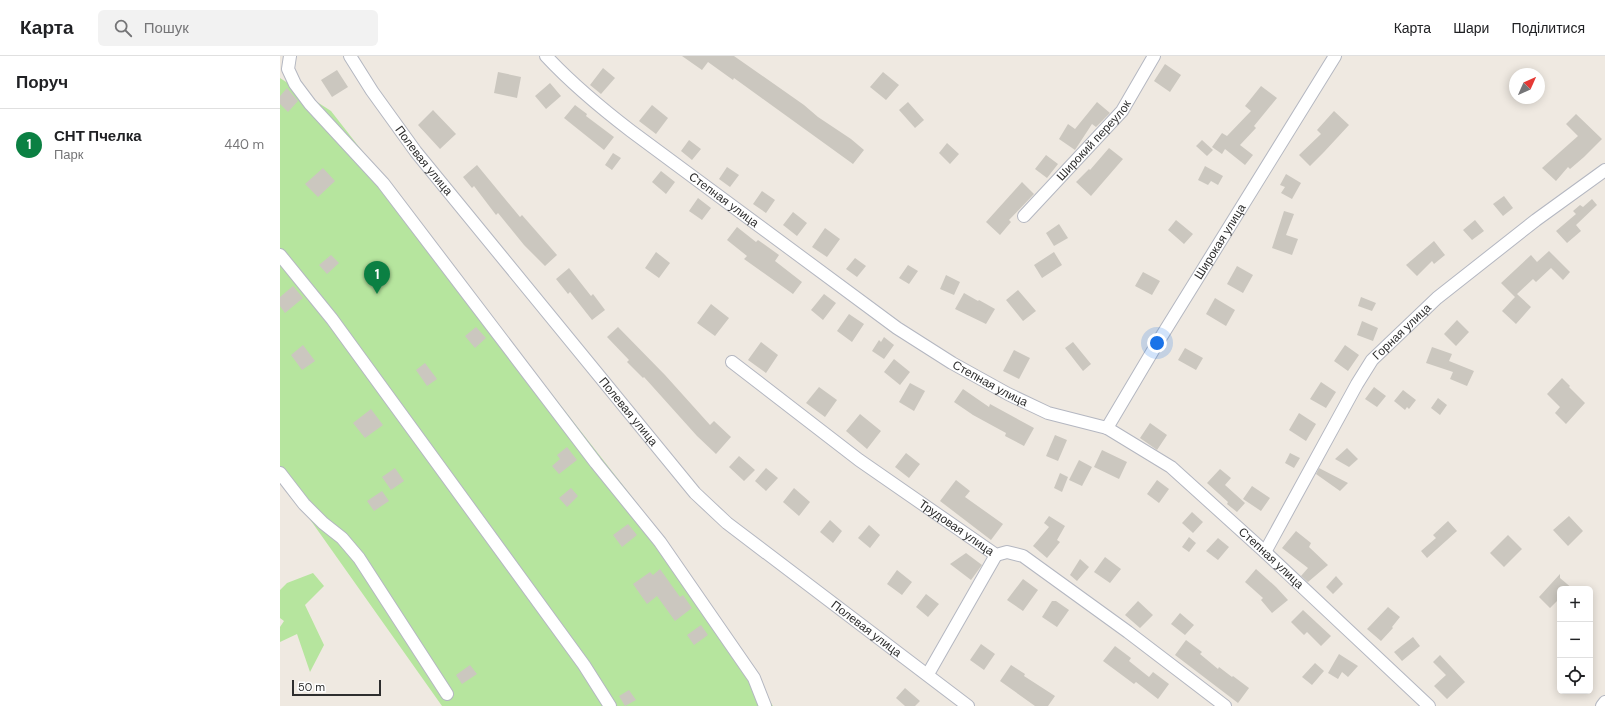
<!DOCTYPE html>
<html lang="uk">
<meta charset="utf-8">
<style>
:root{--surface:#fff;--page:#f2f2f2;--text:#202124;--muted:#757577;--line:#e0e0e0;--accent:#0b8043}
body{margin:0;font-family:"DM Sans",sans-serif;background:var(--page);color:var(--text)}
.controls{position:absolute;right:12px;bottom:12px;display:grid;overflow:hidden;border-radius:6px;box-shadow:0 2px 10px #0003}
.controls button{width:36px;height:36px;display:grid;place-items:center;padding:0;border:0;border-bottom:1px solid var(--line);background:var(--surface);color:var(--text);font:20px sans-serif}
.compass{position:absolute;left:1229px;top:12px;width:36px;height:36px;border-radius:50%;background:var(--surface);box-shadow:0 2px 10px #0003;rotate:45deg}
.scale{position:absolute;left:12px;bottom:10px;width:89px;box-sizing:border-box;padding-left:4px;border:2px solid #2e2e2e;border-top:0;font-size:11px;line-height:14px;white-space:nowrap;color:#2e2e2e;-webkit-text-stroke:3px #fff;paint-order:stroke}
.you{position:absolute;left:877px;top:287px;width:14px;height:14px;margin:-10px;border:3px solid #fff;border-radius:50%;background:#1a73e8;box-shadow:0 0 0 6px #1a73e833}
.badge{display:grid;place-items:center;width:26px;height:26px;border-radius:50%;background:var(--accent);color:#fff;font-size:13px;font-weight:700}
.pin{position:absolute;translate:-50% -33px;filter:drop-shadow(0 1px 2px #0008)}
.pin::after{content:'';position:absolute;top:21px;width:14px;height:12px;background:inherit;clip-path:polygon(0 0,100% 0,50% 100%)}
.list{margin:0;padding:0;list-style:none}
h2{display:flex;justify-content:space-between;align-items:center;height:52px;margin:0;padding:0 16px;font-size:17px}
h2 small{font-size:13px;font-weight:400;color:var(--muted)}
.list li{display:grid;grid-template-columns:26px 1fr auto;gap:12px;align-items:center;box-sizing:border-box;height:72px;padding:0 16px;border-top:1px solid var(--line)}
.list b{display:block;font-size:15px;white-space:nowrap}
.list p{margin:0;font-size:13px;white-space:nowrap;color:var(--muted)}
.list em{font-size:13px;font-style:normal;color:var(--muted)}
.icon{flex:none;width:22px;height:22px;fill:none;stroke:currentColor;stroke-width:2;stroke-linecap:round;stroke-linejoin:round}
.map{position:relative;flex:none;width:1325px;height:650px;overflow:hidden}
header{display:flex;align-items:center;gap:24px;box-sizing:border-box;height:56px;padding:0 20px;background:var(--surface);border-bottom:1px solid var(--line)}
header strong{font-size:19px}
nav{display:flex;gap:22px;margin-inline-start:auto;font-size:14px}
.search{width:280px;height:36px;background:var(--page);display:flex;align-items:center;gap:10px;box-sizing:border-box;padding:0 14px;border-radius:6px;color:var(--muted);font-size:15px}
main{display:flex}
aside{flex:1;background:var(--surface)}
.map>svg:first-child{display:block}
.green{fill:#b6e59e}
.building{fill:#cbc7bf}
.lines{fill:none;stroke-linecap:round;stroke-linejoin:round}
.minor-casing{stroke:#b4b7c1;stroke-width:14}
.minor{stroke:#fff;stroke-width:12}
.labels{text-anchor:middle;stroke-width:3;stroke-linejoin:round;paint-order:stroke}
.street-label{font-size:12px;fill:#2e2e2e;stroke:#fff}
</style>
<header>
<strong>Карта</strong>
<div class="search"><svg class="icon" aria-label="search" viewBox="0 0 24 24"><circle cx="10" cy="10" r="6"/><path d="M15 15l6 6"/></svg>Пошук</div>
<nav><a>Карта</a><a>Шари</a><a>Поділитися</a></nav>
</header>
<main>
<aside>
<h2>Поруч<small></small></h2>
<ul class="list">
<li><span class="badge">1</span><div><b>СНТ Пчелка</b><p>Парк</p></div><em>440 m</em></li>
</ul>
</aside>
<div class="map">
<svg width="1325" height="650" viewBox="0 0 1325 650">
<rect width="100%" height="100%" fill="#efe9e1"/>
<path class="green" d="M 0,22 L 51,55 L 370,464 L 493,650 L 162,650 L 0,421 Z
M 33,517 L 44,530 L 25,549 L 44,589 L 30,616 L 17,578 L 0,586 L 0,571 L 4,565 L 0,562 L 0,534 L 7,527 Z"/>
<path class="building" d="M 402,0 L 454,0 L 524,49 L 538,61 L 571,83 L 584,94 L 573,108 L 454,22 L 453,24 L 428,6 L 422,14 Z
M 885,8 L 901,19 L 890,36 L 874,25 Z
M 323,12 L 335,22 L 321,38 L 310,29 Z
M 57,14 L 68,31 L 52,41 L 41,24 Z
M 218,16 L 241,21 L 237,42 L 214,37 Z
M 603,16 L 619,29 L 606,44 L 590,31 Z
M 270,27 L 281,40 L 266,53 L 255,40 Z
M 981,30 L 997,42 L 974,70 L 976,72 L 960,89 L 973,99 L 965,109 L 945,93 L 942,98 L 932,91 L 942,77 L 947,80 L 971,55 L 965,50 Z
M 7,32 L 18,45 L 8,56 L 0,48 L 0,40 Z
M 628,46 L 644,64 L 635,72 L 619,54 Z
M 817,46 L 830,57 L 816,71 L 812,68 L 795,94 L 779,83 L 788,68 L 795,73 Z
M 295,49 L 307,58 L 306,60 L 334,81 L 324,94 L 284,62 Z
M 372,49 L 388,62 L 376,78 L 359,65 Z
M 153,54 L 176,78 L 160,93 L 138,69 Z
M 1054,55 L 1069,69 L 1044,96 L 1030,110 L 1019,99 L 1041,78 L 1037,74 Z
M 1296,58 L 1322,83 L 1304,101 L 1290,113 L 1288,111 L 1276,125 L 1262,112 L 1298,80 L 1286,68 Z
M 409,84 L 421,93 L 412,104 L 401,95 Z
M 922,84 L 933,94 L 927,100 L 916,90 Z
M 667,87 L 679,98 L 670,108 L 659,97 Z
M 829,92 L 843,103 L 811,140 L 796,126 L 809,113 L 810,114 Z
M 333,97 L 341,102 L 332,114 L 325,109 Z
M 766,99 L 778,108 L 767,122 L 755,113 Z
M 197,109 L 240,161 L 242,159 L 277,199 L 265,210 L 244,189 L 218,157 L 216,159 L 194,130 L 192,132 L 183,121 Z
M 925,110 L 943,120 L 938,129 L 931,125 L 928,129 L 918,124 Z
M 447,111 L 459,119 L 450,131 L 439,123 Z
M 43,112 L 55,125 L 38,141 L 25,128 Z
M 381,115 L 395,126 L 386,138 L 372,126 Z
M 1006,118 L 1021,127 L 1012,143 L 1001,137 L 1005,131 L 1000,129 Z
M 742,126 L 754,138 L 729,164 L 731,166 L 720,179 L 706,166 Z
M 482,135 L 495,144 L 486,157 L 473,148 Z
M 1224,140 L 1233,152 L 1223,160 L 1213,148 Z
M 418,142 L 431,152 L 422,164 L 409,155 Z
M 1312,143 L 1317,149 L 1296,169 L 1301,175 L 1287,187 L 1276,175 L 1296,158 L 1293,155 L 1300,149 L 1303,151 Z
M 1004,155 L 1014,158 L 1006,179 L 1018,183 L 1012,199 L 992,192 Z
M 513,156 L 527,167 L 517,180 L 503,169 Z
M 896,164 L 913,178 L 904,188 L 888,174 Z
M 1195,164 L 1204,175 L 1192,184 L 1183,174 Z
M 779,168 L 788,182 L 774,190 L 766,177 Z
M 457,171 L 476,186 L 478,184 L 499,199 L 495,205 L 522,226 L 513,238 L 464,203 L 467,200 L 447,184 Z
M 545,172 L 560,183 L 547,201 L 532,191 Z
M 1154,185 L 1165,199 L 1154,208 L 1152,205 L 1137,220 L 1126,209 Z
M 1269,195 L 1290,216 L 1283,224 L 1271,212 L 1256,226 L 1253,223 L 1237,238 L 1251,251 L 1236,268 L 1222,255 L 1235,241 L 1221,227 L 1251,199 L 1257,206 Z
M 376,196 L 390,207 L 379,222 L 365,212 Z
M 774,196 L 782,209 L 762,222 L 754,209 Z
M 51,199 L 59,207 L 47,218 L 39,209 Z
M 575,202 L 586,210 L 577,221 L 566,213 Z
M 628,209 L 638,215 L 629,228 L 619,222 Z
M 957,210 L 973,219 L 963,237 L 947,228 Z
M 289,212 L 311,240 L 313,238 L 325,254 L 312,264 L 290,236 L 288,238 L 276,223 Z
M 863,216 L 880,225 L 872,239 L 855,230 Z
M 666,219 L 680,226 L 674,239 L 660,233 Z
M 13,230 L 23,242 L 5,257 L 0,250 L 0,241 Z
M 738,234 L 756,255 L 743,265 L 726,244 Z
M 684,237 L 698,245 L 699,244 L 715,253 L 706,268 L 675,253 Z
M 544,238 L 556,247 L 543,264 L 531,254 Z
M 1081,241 L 1096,247 L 1092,255 L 1078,250 Z
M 935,242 L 955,254 L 946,270 L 926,258 Z
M 431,248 L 449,262 L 435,280 L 417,267 Z
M 569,258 L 584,268 L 572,286 L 557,275 Z
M 1177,264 L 1189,276 L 1176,290 L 1164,278 Z
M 1082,265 L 1098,272 L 1093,285 L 1077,279 Z
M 196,271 L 206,282 L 195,292 L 185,280 Z
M 338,271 L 385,319 L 430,369 L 434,365 L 451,381 L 436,398 L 417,380 L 364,321 L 363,322 L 347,306 L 349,304 L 327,281 Z
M 604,281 L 614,289 L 604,303 L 592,295 L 599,284 L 601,286 Z
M 481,286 L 498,299 L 486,317 L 468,304 Z
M 793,286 L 811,308 L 803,315 L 785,292 Z
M 23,289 L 35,305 L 22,314 L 11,299 Z
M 1065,289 L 1079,299 L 1068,315 L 1054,305 Z
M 1152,291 L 1172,298 L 1169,305 L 1194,315 L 1187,330 L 1170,323 L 1173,316 L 1146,307 Z
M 905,292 L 923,302 L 916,314 L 898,304 Z
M 734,294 L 750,302 L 739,323 L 723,315 Z
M 614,303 L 630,316 L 620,329 L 604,316 Z
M 145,307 L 157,323 L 147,330 L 136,314 Z
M 1282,322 L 1290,330 L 1289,331 L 1305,347 L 1286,368 L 1275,357 L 1280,351 L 1267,338 Z
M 1041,326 L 1056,336 L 1046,352 L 1030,343 Z
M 630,327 L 645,335 L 634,355 L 619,346 Z
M 539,331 L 557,344 L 545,361 L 526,347 Z
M 1094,331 L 1106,340 L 1097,351 L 1085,343 Z
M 683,333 L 709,351 L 710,348 L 754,372 L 744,390 L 725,380 L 726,377 L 693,359 L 674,346 Z
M 1123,334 L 1136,344 L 1129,353 L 1127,351 L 1125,354 L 1114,345 Z
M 1158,342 L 1167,349 L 1160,359 L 1151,352 Z
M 91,353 L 103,369 L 85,382 L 73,367 Z
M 1019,357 L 1036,368 L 1026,385 L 1009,374 Z
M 580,358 L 601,375 L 587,393 L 566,375 Z
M 870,367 L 887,379 L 877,394 L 860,382 Z
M 775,379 L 787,384 L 778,405 L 766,400 Z
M 287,391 L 297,404 L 279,418 L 272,410 L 280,403 L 277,399 Z
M 1067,392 L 1078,403 L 1069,411 L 1055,403 Z
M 822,394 L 847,406 L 839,423 L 814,411 Z
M 626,397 L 640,408 L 629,422 L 615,411 Z
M 1010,397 L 1020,402 L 1014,412 L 1005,407 Z
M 459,400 L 475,414 L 464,425 L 449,411 Z
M 799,404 L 812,411 L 802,430 L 789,424 Z
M 115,412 L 124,425 L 111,434 L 102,421 Z
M 486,412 L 498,422 L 486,435 L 475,425 Z
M 1039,412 L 1068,427 L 1060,435 L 1036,418 Z
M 940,413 L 951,422 L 945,429 L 965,447 L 957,456 L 947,448 L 948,446 L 927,427 Z
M 780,417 L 788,421 L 782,436 L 774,432 Z
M 676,424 L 690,435 L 685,441 L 723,468 L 711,484 L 660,445 Z
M 877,424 L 889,433 L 879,447 L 867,438 Z
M 972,430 L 990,442 L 981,455 L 963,443 Z
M 291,432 L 298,440 L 287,451 L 279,442 Z
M 514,432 L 530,446 L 519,460 L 503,446 Z
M 102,435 L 109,445 L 94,455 L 87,445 Z
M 912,456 L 923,466 L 913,477 L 902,467 Z
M 769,460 L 785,470 L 777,484 L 780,486 L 767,502 L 753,490 L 769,471 L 764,467 Z
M 1289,460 L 1303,475 L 1288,490 L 1273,474 Z
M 550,464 L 562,475 L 553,487 L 540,476 Z
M 1168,465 L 1177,475 L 1147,502 L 1141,495 L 1156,482 L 1153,479 Z
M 348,468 L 357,479 L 342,491 L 333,479 Z
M 589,469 L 600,479 L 590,492 L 578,482 Z
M 1016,475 L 1031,487 L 1029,491 L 1048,509 L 1028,526 L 1021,520 L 1028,512 L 1002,492 Z
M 1228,479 L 1242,493 L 1224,511 L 1210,497 Z
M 909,481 L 916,487 L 909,496 L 902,491 Z
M 938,482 L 949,491 L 938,504 L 926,495 Z
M 686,497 L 702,509 L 691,524 L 670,508 Z
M 825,501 L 841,513 L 830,527 L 814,516 Z
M 800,503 L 809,511 L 797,525 L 790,519 Z
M 380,513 L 400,541 L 403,539 L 412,552 L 395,565 L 377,540 L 367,548 L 353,528 L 370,516 L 373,519 Z
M 976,513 L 996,531 L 1008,544 L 992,557 L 981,544 L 983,542 L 965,526 Z
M 617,514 L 632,526 L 622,539 L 607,528 Z
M 1280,518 L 1280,522 L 1293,533 L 1280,533 L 1280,542 L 1270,552 L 1259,541 Z
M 1056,520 L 1063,528 L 1053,538 L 1046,531 Z
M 743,523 L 758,534 L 743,555 L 727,544 Z
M 646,538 L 659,548 L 648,561 L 636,551 Z
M 772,545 L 776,545 L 789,554 L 777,571 L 762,561 Z
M 858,545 L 873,559 L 860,572 L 845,559 Z
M 1108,551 L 1120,561 L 1112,571 L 1113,572 L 1101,585 L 1087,573 Z
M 1023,554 L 1051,580 L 1041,590 L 1027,576 L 1024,579 L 1011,566 Z
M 900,557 L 914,569 L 905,579 L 891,568 Z
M 421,569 L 428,579 L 414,589 L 407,579 Z
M 1133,581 L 1140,590 L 1122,605 L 1114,596 Z
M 906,584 L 922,596 L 920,598 L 938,613 L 939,611 L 952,621 L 953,620 L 969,632 L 958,647 L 895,599 Z
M 701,588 L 715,598 L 704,614 L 690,604 Z
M 835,590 L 851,602 L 849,605 L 869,621 L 873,616 L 889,628 L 878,643 L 856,626 L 854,628 L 823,605 Z
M 1059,598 L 1078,610 L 1068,621 L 1062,616 L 1058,623 L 1048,617 Z
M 1160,599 L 1185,626 L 1167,643 L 1154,630 L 1166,619 L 1153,606 Z
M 1035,607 L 1044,615 L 1032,629 L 1022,621 Z
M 190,609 L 197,618 L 182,628 L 176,619 Z
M 731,609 L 745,618 L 744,620 L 775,640 L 768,650 L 755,650 L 720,625 Z
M 625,632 L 640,645 L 635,650 L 625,650 L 616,642 Z
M 349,634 L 356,644 L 345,650 L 339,640 Z"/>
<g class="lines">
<defs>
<g id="minor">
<path d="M 10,0 L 8,13 L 15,28 L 30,48 L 103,127 L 316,407 L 380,486 L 474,622 L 485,650"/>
<path id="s1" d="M 70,0 L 92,35 L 136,96 L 415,437 L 447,467 L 688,650"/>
<path id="s2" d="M 266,0 C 292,28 321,52 351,75 L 617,272 L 672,307 L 728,338 L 768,357 L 827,372 L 891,411 L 985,496 L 1149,650"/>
<path id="s3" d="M 744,160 L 842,55 L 874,0"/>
<path d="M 0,199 L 52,263 L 304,609 L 330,650"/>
<path id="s4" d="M 452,306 L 579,404 L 716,499 L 727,496 L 743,500 L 848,576 L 945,650"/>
<path id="s5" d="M 827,372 L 878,286 L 1055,0"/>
<path d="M 0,417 L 24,448 L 43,467 L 62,482 L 79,502 L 167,638"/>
<path id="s6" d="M 985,496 L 1077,328 L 1092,304 L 1157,242 L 1256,164 L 1325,114"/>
<path d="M 648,618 L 716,499"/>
<path d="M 1322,650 L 1325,646"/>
</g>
</defs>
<use href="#minor" class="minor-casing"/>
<use href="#minor" class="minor"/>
</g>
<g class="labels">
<g class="street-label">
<text dy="4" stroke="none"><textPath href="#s3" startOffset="103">Широкий переулок</textPath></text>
<text dy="4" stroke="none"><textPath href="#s1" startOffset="128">Полевая улица</textPath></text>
<text dy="4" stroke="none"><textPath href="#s2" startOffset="229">Степная улица</textPath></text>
<text dy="4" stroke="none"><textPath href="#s5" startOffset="218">Широкая улица</textPath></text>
<text dy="4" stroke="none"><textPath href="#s6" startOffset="261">Горная улица</textPath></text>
<text dy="4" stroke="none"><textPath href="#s2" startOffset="553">Степная улица</textPath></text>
<text dy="4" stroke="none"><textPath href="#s1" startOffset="452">Полевая улица</textPath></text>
<text dy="4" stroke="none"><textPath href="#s4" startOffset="279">Трудовая улица</textPath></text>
<text dy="4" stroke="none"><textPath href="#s2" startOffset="889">Степная улица</textPath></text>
<text dy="4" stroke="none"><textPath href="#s1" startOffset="776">Полевая улица</textPath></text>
</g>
</g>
</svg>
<div class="controls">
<button>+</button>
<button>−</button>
<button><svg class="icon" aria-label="locate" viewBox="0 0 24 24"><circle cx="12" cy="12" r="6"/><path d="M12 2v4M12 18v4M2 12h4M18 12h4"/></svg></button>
</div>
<svg class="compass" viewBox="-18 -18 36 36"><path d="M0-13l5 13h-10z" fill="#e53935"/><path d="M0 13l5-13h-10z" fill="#757577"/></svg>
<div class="scale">50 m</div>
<div class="you"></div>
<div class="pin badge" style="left:97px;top:238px">1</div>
</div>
</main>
